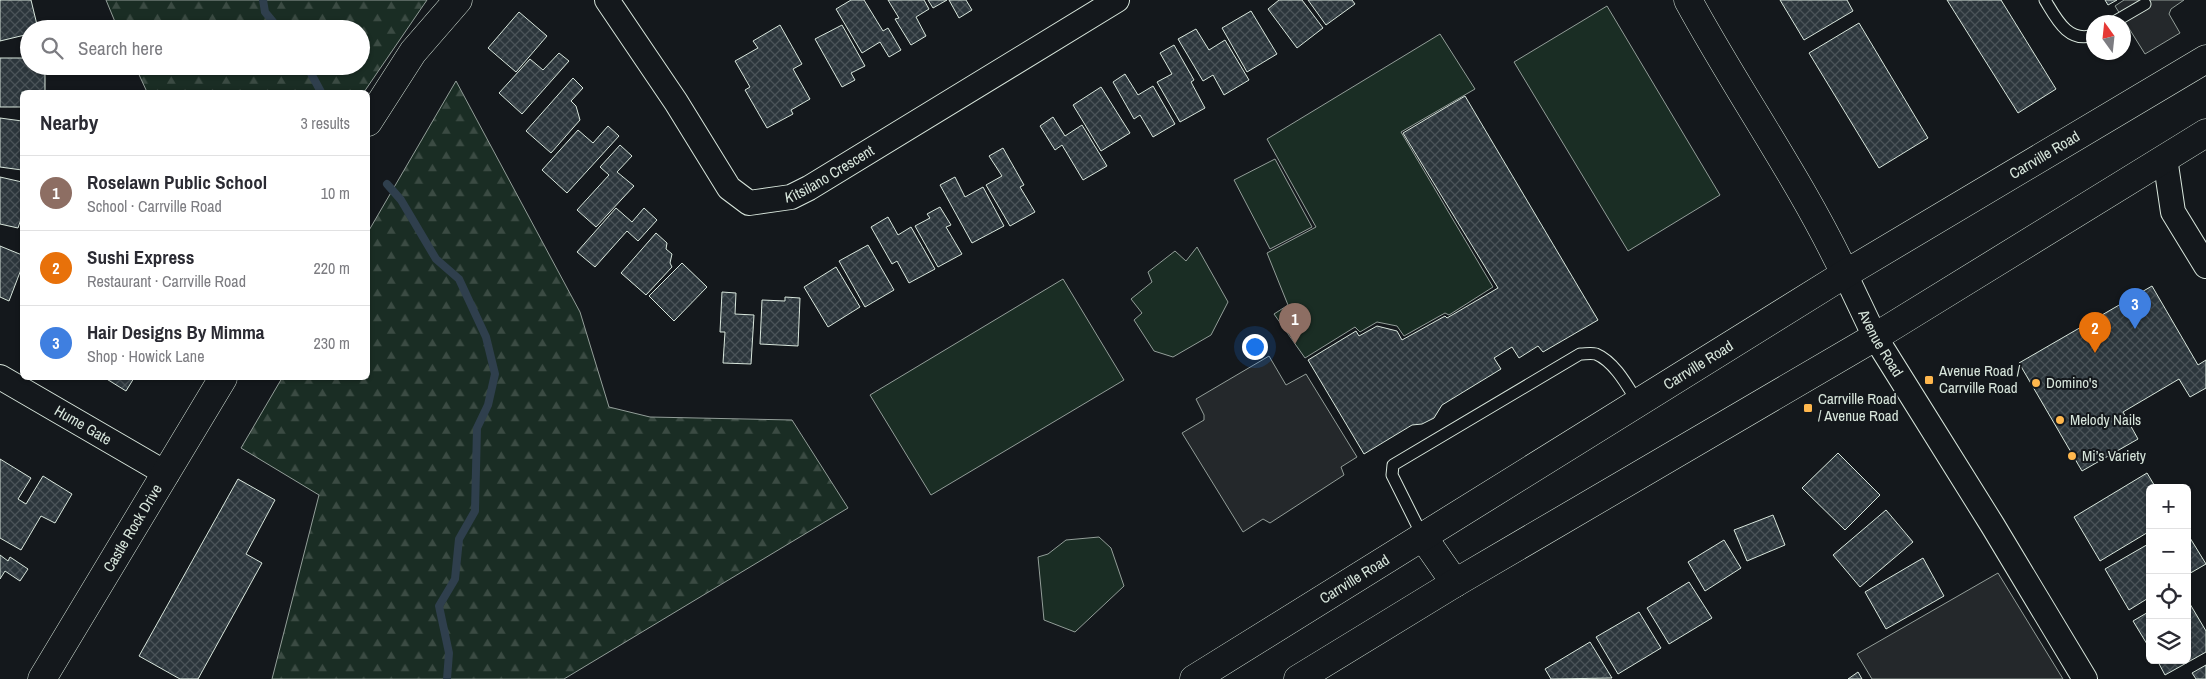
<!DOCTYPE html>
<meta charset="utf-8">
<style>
:root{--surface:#fff;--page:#f7f7f7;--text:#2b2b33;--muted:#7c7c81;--line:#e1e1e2;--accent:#7c3aed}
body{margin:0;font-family:"Archivo Narrow",sans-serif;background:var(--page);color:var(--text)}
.controls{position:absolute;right:15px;bottom:15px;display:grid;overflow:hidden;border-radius:8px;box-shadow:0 1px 4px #0004}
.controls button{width:45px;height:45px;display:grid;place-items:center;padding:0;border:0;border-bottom:1px solid var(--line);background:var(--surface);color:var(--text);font:25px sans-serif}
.compass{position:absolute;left:2086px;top:15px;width:45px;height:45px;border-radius:50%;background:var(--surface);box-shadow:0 1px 4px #0004;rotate:345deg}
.you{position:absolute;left:1254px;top:346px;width:18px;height:18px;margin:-12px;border:4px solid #fff;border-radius:50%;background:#1a73e8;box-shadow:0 0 0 8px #1a73e833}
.badge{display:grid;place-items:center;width:32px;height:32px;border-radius:50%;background:var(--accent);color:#fff;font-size:16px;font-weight:700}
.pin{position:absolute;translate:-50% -41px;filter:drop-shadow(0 1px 2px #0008)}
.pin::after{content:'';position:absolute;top:26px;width:18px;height:15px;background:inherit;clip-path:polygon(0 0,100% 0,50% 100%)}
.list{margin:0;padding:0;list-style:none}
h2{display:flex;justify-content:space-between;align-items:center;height:65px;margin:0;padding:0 20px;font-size:21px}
h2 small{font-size:16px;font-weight:400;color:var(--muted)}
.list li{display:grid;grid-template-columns:32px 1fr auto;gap:15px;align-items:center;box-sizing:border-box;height:75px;padding:0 20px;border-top:1px solid var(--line)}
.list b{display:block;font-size:19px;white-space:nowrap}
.list p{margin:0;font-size:16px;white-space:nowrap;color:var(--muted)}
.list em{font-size:16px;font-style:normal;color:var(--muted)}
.icon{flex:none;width:28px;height:28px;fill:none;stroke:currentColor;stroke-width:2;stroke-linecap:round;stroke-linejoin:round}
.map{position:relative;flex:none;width:2206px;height:679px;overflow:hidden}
.search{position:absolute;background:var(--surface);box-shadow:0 1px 4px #0004;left:20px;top:20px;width:350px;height:55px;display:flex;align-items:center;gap:12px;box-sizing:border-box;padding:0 18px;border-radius:28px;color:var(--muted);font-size:19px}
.panel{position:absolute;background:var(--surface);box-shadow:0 1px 4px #0004;left:20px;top:90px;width:350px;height:290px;border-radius:8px}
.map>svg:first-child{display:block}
.green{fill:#1a2d24;stroke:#939e99}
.forest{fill:url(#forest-firs);stroke:#939e99}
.parking{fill:#24282b;stroke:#939e99}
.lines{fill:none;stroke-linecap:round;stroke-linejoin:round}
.stream{stroke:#2f3f4d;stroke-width:8}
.building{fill:url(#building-cross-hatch);stroke:#d8e6dc}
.service-casing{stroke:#d8e6dc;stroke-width:13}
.minor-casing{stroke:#d8e6dc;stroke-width:26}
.tertiary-casing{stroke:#d8e6dc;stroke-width:29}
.secondary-casing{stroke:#d8e6dc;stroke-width:29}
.service{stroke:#14181c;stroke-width:11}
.minor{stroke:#14181c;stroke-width:24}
.tertiary{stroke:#14181c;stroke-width:28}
.secondary{stroke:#14181c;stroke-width:28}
.poi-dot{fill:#ffb74d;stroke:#14181c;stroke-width:2}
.labels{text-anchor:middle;stroke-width:4;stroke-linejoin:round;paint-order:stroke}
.street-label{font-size:15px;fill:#d8e6dc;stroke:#14181c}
.poi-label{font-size:15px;fill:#d8e6dc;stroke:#14181c;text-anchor:start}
</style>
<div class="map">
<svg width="2206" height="679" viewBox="0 0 2206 679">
<defs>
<pattern id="forest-firs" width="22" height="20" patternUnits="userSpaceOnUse" patternTransform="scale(1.25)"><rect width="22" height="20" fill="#1a2d24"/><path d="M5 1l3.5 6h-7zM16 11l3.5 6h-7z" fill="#3b4b43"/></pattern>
<pattern id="building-cross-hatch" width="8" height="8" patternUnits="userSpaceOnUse" patternTransform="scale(1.25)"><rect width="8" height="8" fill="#2c363c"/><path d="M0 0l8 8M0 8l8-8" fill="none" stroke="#4a5358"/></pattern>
</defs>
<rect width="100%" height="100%" fill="#14181c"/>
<path class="green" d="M 1607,6 L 1720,195 L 1628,251 L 1514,62 Z
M 1440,34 L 1475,89 L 1401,132 L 1493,287 L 1449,315 L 1445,313 L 1404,336 L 1397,326 L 1377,322 L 1360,332 L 1355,327 L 1305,358 L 1274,314 L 1288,305 L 1267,253 L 1316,227 L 1267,139 Z
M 1275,159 L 1312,227 L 1270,249 L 1234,180 Z
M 1197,247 L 1228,302 L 1211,335 L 1173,357 L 1154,351 L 1134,320 L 1142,313 L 1131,299 L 1152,282 L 1148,272 L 1175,251 L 1186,261 Z
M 1063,279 L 1124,380 L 931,495 L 870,395 Z
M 1099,537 L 1111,548 L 1124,586 L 1075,632 L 1044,620 L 1038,557 L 1048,554 L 1066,540 Z"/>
<path class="forest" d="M 106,0 L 427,0 L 364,92 L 147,92 L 135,66 L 361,66 L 361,29 L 118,29 Z
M 456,81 L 580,312 L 609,407 L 650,417 L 792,420 L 848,508 L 564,679 L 272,679 L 319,495 L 241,448 L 282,378 L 368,378 L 368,232 Z"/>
<path class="parking" d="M 2124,0 L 2184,0 L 2171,9 L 2169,14 L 2180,33 L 2145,54 L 2115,6 Z
M 1269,356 L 1286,385 L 1306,374 L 1357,457 L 1341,467 L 1344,475 L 1270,523 L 1263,519 L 1243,532 L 1182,433 L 1204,420 L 1204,415 L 1196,399 Z
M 1998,573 L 2063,679 L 1872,679 L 1857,654 Z"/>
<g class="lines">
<path class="stream" d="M 263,0 L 265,12 L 279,29
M 307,66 L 321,92
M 387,184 L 401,200 L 436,259 L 459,279 L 486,337 L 495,374 L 488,405 L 477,428 L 475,511 L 459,539 L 455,579 L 439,606 L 449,653 L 447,679"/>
</g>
<path class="building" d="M 0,0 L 31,0 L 38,29 L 29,29 L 29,34 L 0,41 Z
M 851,0 L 864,0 L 883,31 L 888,28 L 901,50 L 889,57 L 880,42 L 862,53 L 836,9 Z
M 888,0 L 924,0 L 929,9 L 916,17 L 926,36 L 911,45 L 895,19 L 899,18 Z
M 928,0 L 947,0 L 933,8 Z
M 949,0 L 966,0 L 972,10 L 959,18 Z
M 1279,0 L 1302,0 L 1323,28 L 1297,48 L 1268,9 Z
M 1308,0 L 1352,0 L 1355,4 L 1326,25 Z
M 1780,0 L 1847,0 L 1853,11 L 1804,40 Z
M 1947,0 L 2001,0 L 2056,89 L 2018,113 Z
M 2105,0 L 2117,0 L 2108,5 Z
M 1251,11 L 1277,54 L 1247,72 L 1222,28 Z
M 519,12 L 547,36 L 516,72 L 488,48 Z
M 1859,23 L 1928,138 L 1879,168 L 1809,53 Z
M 780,25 L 802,64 L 793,69 L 810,99 L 791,110 L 793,114 L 767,128 L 745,90 L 750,87 L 735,61 L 758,48 L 753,41 Z
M 842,25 L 865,66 L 851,73 L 855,80 L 842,87 L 815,39 Z
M 1196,29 L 1209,50 L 1225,40 L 1249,80 L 1224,95 L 1213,75 L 1203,81 L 1178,39 Z
M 1174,45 L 1194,80 L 1191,82 L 1205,108 L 1180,122 L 1157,82 L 1172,74 L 1160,53 Z
M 559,53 L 569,61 L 522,114 L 499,93 L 530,59 L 543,70 Z
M 0,58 L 29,58 L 29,66 L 45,66 L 45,92 L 22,92 L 22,107 L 0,107 Z
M 1125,74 L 1138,95 L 1153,86 L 1175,124 L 1153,137 L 1140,115 L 1134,119 L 1113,82 Z
M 573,78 L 583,88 L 571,101 L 576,106 L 580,120 L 551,153 L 526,131 Z
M 1101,87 L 1130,133 L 1101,151 L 1073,105 Z
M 1465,96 L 1598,320 L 1543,352 L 1538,346 L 1519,358 L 1512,347 L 1494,358 L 1501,369 L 1442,405 L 1434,418 L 1422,424 L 1412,425 L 1364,454 L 1308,360 L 1356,331 L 1359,336 L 1377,326 L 1397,331 L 1402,340 L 1445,316 L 1447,318 L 1498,288 L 1403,133 Z
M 1053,117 L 1065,136 L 1082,125 L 1107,166 L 1083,180 L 1062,145 L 1055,150 L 1040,126 Z
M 0,118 L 22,121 L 22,170 L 0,167 Z
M 608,126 L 619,136 L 567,193 L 542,170 L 578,130 L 593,143 Z
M 620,145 L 632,156 L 617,172 L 634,186 L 596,227 L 577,210 L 609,175 L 600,167 Z
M 1003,148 L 1024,185 L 1020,187 L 1035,212 L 1010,226 L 986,185 L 1002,176 L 989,156 Z
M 0,177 L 22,182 L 22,216 L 18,228 L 0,224 Z
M 955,177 L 965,197 L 983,187 L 1004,226 L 972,243 L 940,185 Z
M 940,207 L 951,225 L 946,227 L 962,254 L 938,267 L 915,226 L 930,218 L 927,214 Z
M 616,208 L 632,222 L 644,208 L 657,220 L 638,241 L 627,231 L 595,267 L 577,252 Z
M 888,217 L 898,235 L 911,227 L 935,269 L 909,283 L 897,261 L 892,264 L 871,227 Z
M 656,233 L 667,243 L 666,249 L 672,254 L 670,263 L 672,267 L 646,295 L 621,273 Z
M 868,245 L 894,290 L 865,307 L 839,261 Z
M 0,246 L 22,255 L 22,267 L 9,301 L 0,297 Z
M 682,263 L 707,287 L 674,321 L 649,296 Z
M 836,267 L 860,307 L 828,327 L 804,287 Z
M 2152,286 L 2198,365 L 2206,360 L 2206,388 L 2190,397 L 2179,379 L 2123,412 L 2138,439 L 2082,471 L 2019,363 Z
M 722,292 L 736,293 L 735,314 L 754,315 L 751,364 L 723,363 L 725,332 L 720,332 Z
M 785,297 L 800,298 L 798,346 L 760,344 L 762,300 L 785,301 Z
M 105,378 L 134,378 L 126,391 Z
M 1838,453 L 1880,495 L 1845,530 L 1802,488 Z
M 0,459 L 31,478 L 18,499 L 26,504 L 43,476 L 72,494 L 55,523 L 41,516 L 21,550 L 0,538 Z
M 2147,473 L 2156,488 L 2150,488 L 2150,531 L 2100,561 L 2074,517 Z
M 238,479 L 275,500 L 246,554 L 262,563 L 198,679 L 180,679 L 139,656 Z
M 1886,510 L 1913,542 L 1860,587 L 1833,555 Z
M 1773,515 L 1785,545 L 1747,561 L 1734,530 Z
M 2187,533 L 2206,564 L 2187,575 Z
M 1724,540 L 1741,568 L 1705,591 L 1688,562 Z
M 2150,543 L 2150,597 L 2129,610 L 2105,569 Z
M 0,555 L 8,561 L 10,557 L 28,569 L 20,581 L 5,571 L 0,579 Z
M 1923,558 L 1944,596 L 1886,629 L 1865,592 Z
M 1689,582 L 1712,618 L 1669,644 L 1647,608 Z
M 2187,599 L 2206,631 L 2206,652 L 2165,675 L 2157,660 L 2187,660 Z
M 2150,611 L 2150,649 L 2133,621 Z
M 1639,612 L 1661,648 L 1618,674 L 1596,637 Z
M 1590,642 L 1612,678 L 1551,679 L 1545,669 Z
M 2206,665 L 2206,679 L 2196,679 L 2192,673 Z
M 1858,672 L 1862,679 L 1848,679 Z"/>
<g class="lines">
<defs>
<path id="service" d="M 2045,0 C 2056,18 2068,44 2094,35
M 2114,22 L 2145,4
M 1423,537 L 1392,475 L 1393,465 L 1580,354 C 1585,354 1591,353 1596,354 C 1615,362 1628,387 1638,403"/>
<g id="minor">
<path id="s1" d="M 607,0 L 676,102 L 729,188 L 749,203 L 791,197 L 809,188 L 1117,0"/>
<path d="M 2165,158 L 2173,212 L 2206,266"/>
<path id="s2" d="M 1845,274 L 1875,337 L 1993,526 L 2085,679"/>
<path id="s3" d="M 0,377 L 167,474"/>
</g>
<g id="tertiary">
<path d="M 1688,0 C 1738,92 1800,179 1845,274"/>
<path d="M 368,122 L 413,52 L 458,0"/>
<path id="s4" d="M 42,679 L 223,378"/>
</g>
<g id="secondary">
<path d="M 1423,537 L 1455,583"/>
<path id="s5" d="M 1194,679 L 1845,274 L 2206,59"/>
<path d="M 1298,679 L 1455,583 L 1875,337 L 2206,133"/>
</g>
</defs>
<use href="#service" class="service-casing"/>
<use href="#minor" class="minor-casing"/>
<use href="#tertiary" class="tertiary-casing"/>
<use href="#secondary" class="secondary-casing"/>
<use href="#service" class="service"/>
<use href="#minor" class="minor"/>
<use href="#tertiary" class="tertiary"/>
<use href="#secondary" class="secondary"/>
</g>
<g class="poi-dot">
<rect x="1924" y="375" width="10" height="10" rx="2.5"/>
<circle cx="2036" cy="383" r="5"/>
<rect x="1803" y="403" width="10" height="10" rx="2.5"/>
<circle cx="2060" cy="420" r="5"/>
<circle cx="2072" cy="456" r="5"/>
</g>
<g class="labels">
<g class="street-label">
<text dy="5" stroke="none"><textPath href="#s5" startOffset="999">Carrville Road</textPath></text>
<text dy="5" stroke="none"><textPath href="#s1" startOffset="336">Kitsilano Crescent</textPath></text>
<text dy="5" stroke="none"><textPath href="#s2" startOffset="78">Avenue Road</textPath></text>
<text dy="5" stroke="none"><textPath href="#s5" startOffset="594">Carrville Road</textPath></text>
<text dy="5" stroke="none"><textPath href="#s3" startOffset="96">Hume Gate</textPath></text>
<text dy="5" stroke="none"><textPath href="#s4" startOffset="176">Castle Rock Drive</textPath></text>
<text dy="5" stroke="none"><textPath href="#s5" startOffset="189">Carrville Road</textPath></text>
</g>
<g class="poi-label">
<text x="1939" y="376">Avenue Road /<tspan x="1939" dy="17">Carrville Road</tspan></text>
<text x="2046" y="388">Domino's</text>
<text x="1818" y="404">Carrville Road<tspan x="1818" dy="17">/ Avenue Road</tspan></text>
<text x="2070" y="425">Melody Nails</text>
<text x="2082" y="461">Mi’s Variety</text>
</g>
</g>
</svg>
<div class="controls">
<button>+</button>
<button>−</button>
<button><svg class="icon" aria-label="locate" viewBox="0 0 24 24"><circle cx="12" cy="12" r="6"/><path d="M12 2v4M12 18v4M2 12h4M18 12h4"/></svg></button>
<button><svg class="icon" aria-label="layers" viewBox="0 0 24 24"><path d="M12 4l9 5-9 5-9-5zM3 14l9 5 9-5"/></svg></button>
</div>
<svg class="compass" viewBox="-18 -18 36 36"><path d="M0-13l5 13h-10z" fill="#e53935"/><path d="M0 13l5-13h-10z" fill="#7c7c81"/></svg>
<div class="you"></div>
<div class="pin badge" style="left:1295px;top:344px;background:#8d6e63">1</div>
<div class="pin badge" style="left:2095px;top:353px;background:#e8710a">2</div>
<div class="pin badge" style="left:2135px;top:329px;background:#3f7fe0">3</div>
<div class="search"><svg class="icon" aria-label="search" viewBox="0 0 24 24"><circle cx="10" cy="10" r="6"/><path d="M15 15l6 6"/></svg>Search here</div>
<section class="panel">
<h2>Nearby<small>3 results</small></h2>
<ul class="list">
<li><span class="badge" style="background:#8d6e63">1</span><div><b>Roselawn Public School</b><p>School · Carrville Road</p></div><em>10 m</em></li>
<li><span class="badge" style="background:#e8710a">2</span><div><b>Sushi Express</b><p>Restaurant · Carrville Road</p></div><em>220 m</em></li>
<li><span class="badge" style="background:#3f7fe0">3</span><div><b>Hair Designs By Mimma</b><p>Shop · Howick Lane</p></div><em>230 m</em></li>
</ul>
</section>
</div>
